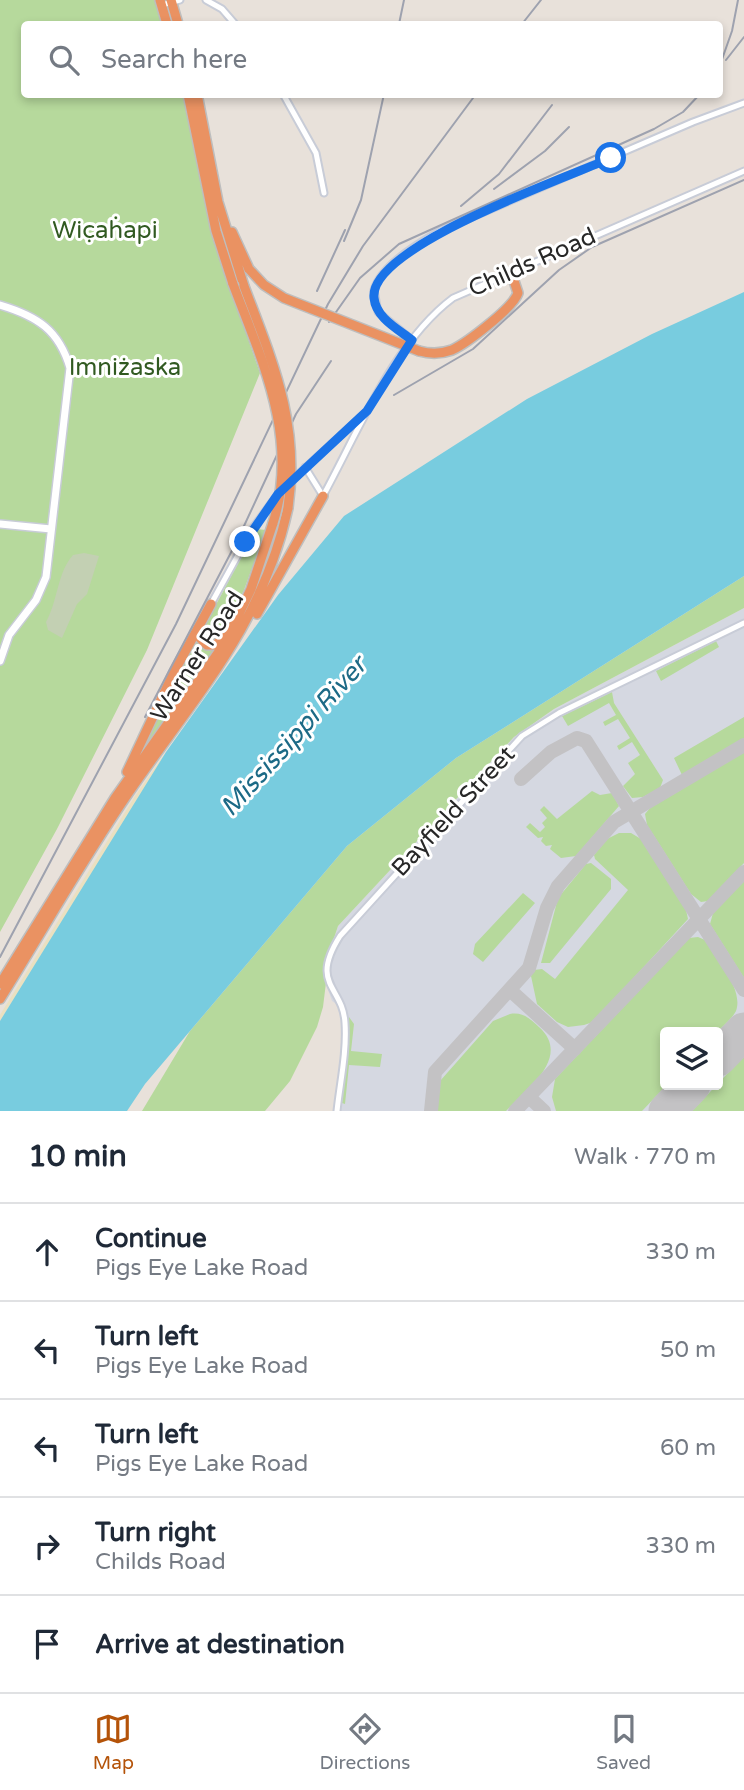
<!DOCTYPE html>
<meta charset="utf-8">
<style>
:root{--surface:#fff;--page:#f2f2f3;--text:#1f2937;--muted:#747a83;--line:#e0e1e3;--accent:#b45309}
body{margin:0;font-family:"Varela Round",sans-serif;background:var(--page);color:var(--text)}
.controls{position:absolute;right:21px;bottom:21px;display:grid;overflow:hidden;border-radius:7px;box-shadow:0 4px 10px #0003}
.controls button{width:63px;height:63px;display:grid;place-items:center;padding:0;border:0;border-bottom:2px solid var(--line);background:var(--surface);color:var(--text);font:35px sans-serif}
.stop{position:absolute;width:21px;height:21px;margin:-16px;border:5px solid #1a73e8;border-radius:50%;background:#fff}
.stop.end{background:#1a73e8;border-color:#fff;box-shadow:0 2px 7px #0008}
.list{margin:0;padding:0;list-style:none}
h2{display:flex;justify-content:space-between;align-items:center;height:91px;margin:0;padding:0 28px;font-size:30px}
h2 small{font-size:23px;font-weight:400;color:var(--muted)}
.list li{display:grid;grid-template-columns:46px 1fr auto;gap:21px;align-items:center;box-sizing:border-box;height:98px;padding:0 28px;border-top:2px solid var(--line)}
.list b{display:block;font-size:26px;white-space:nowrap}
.list p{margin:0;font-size:23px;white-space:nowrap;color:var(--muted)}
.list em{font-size:23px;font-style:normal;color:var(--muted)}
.icon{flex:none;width:38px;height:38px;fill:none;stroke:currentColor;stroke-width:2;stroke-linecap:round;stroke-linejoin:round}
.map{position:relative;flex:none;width:744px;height:1111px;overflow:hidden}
.search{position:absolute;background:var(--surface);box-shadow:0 4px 10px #0003;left:21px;right:21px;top:21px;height:77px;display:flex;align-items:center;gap:18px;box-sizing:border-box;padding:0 24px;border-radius:7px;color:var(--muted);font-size:26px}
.sheet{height:581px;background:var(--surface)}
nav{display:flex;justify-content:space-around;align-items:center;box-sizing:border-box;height:98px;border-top:2px solid var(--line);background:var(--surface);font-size:19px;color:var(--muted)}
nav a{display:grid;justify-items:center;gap:4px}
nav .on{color:var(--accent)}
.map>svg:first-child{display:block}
.airport{fill:#d5d8e1;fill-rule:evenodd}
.green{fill:#b6d99c}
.sand{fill:#eae0c0}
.cemetery{fill:#c3d0b3}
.water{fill:#78ccdf}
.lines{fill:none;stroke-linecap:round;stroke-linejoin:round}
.taxiway{stroke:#c3c2c4;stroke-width:14}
.runway{stroke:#c3c2c4;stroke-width:37}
.street-casing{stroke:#c8ccd7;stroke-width:9}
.secondary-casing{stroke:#c8ccd7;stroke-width:10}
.highway-casing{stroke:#bebebe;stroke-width:12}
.street{stroke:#fff;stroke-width:5}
.secondary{stroke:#fff;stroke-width:7}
.highway{stroke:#ea9262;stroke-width:9}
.rail{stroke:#9ea2af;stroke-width:2}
.highway-bridge-casing{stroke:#bebebe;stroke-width:12;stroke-linecap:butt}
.highway-bridge{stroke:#ea9262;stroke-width:9}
.route{stroke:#1a73e8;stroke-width:9}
.labels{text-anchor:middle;stroke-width:6;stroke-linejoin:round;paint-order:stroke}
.park-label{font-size:24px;fill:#315a21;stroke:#fff}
.street-label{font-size:24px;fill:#272727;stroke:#fff}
.water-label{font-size:26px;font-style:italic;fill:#1c6a86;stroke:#fff}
</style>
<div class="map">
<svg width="744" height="1111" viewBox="0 0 744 1111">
<rect width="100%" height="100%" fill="#e8e1da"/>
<path class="airport" d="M 744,608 L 744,1111 L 340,1111 L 348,1012 L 332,1001 L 326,984 L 330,950 L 338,926 L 514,737 L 554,709 ZM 665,1032 L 718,1032 L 718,1085 L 665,1085 Z"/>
<path class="green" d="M 0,0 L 158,0 L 165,24 L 24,24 L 24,94 L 184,95 L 230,287 L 260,373 L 147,650 L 57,829 L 0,932 Z
M 256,529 L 266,530 L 244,590 L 220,638 L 214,642 L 205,640 L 202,631 Z
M 744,576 L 744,608 L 554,709 L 514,737 L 338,926 L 330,950 L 323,1007 L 317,1027 L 290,1081 L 265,1111 L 142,1111 L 190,1031 L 347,846 L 456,758 Z
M 196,637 L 201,647 L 213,651 L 201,673 L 141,754 L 139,753 Z
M 716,641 L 719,647 L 661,681 L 656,671 Z
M 612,692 L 614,703 L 663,780 L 660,788 L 643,797 L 632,798 L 623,786 L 635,774 L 628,763 L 640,755 L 632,742 L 619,750 L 617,746 L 630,738 L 618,719 L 605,726 L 603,722 L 616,715 L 609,703 L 568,726 L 562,716 Z
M 744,717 L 744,738 L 682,775 L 674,758 Z
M 744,752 L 744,863 L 708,901 L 701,902 L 691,894 L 647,825 L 645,814 L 650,808 Z
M 592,791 L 600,795 L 612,793 L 619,806 L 576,856 L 561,858 L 550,849 L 552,845 L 546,846 L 541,841 L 543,837 L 538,838 L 526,827 L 530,823 L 540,832 L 545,827 L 542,823 L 547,818 L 540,810 L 544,806 L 557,819 Z
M 619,833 L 631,833 L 641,839 L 686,910 L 688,919 L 593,1022 L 584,1025 L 568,1027 L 557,1022 L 537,1004 L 531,976 L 534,970 L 542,969 L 555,979 L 628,890 L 595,859 L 594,855 L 607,839 Z
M 591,863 L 611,879 L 611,889 L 550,963 L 541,963 L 558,898 L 586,864 Z
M 744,880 L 744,978 L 710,924 L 713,913 Z
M 523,893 L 535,903 L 483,962 L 473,954 L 475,944 Z
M 698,937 L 705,940 C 716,958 744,989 736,1011 C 732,1019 723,1026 717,1032 L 665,1032 L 667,1085 L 642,1111 L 556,1111 L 552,1097 L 555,1079 L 689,938 Z
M 510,1014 C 523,1012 529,1018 539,1027 C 572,1057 527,1089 506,1111 L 437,1111 L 440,1081 L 493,1021 Z
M 349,1017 L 354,1024 L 351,1051 L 382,1054 L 380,1067 L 349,1065 L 345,1104 L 342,1103 Z
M 744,1056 L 744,1111 L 692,1111 Z"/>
<path class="sand" d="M 166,752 L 160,764 L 0,1021 L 0,1015 L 135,796 Z"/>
<path class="cemetery" d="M 84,553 L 99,556 L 87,594 L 77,604 L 62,638 L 48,630 L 46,622 C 58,601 57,573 73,555 Z"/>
<path class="water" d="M 744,292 L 744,576 L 456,758 L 347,846 L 145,1084 L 127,1111 L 0,1111 L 0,1021 L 166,752 L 278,595 L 344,516 L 527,399 L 652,334 Z"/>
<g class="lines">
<path class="taxiway" d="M 521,779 L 551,752 L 577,738 L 586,741 L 744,990
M 511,991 L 575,1049
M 529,1097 L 544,1111
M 431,1111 L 435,1072 L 529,968 L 547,908 L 558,886 L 614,822 L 744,745
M 515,1111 L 744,872"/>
<path class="runway" d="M 718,1058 L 744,1031
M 667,1111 L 692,1085"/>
<defs>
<path id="street" d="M 206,0 L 222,9 L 235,24
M 162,5 L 180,0
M 283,94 L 316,153 L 324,193
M 412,340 L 378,312 L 374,290 C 381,265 420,242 442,230 L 693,122 L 744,103
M 305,467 L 323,496 C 358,432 394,342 453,298 L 744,171
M 292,480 L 365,413
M 211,604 L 253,528 L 278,494
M 337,1111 C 340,1083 347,1052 345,1023 C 343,986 309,985 340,936 L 522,736 L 559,713 L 744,623"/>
<path id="secondary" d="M 0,305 C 37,316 59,330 70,368 L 46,577 L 36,600 L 9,635 L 0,661
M 0,524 L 51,529"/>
<path id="highway" d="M 160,0 L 167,24
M 171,0 L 178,24
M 188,94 L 216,231 L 233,284
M 197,94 L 218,202 L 244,286
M 232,232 L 249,269
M 419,351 C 430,354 441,354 452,350 C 467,343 513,308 518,293 L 511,272
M 257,614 L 323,496
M 200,627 L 200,638 L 207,645 L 216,645 L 223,637
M 127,772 L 174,672 L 211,604
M 0,984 L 115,798 L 225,643 L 251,589 L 273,523
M 0,999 C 43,930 83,859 129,792 C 195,696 262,626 288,508"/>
</defs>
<use href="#street" class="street-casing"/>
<use href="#secondary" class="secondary-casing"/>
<use href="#highway" class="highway-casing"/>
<use href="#street" class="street"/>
<use href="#secondary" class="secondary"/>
<use href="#highway" class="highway"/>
<path class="rail" d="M 399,24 L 404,0
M 522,24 L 541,0
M 726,60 L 744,37
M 720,65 L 732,31 L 738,0
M 494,189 L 545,151 L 569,127
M 461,206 L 499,174 L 552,105
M 344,241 L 361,200 L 384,94
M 317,291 L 345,230
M 329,322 L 360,278 L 399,244 L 654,129 L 683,112 L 700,94
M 394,395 L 473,349 L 559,270 L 592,247 L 744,180
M 145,717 L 237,541 L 296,414 L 331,361
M 0,957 L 176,624 L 328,304 L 363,246 L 476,94"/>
<defs>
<path id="highway-bridge" d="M 249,269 L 264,285 L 284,298 L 419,351
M 233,284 C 262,361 300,439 273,523
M 244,286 C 273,363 300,423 288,508"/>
</defs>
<use href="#highway-bridge" class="highway-bridge-casing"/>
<use href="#highway-bridge" class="highway-bridge"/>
</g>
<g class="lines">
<path class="route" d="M 245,542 L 278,494 L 367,411 L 412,340 C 398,329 376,318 374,298 C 368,247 568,177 611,158"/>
</g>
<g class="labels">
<g class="park-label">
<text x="105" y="238">Wic̣aḣapi</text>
<text x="125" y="375">Imniżaska</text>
</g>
<g class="street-label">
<text transform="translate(532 262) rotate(-24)" y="8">Childs Road</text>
<text transform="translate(197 656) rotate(-57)" y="8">Warner Road</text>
<text transform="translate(453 811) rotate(-47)" y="8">Bayfield Street</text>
</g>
<g class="water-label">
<text transform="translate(293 736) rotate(-48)" y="9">Mississippi River</text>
</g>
</g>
</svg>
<div class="controls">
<button><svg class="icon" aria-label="layers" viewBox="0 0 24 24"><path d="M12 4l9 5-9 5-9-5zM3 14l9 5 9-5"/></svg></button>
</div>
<div class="stop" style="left:611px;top:158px"></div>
<div class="stop end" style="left:245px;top:542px"></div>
<div class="search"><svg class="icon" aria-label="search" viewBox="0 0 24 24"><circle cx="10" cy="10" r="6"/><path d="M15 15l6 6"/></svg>Search here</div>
</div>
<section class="sheet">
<h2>10 min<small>Walk · 770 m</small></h2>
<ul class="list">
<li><svg class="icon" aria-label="ahead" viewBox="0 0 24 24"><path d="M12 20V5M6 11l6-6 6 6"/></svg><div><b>Continue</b><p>Pigs Eye Lake Road</p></div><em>330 m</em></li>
<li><svg class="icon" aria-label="left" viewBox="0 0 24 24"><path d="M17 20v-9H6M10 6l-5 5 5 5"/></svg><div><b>Turn left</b><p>Pigs Eye Lake Road</p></div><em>50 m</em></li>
<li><svg class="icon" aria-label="left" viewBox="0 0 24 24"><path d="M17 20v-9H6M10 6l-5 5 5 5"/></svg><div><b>Turn left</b><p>Pigs Eye Lake Road</p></div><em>60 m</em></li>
<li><svg class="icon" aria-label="right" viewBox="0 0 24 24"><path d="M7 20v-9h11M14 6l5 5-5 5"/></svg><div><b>Turn right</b><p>Childs Road</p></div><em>330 m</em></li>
<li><svg class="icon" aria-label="arrive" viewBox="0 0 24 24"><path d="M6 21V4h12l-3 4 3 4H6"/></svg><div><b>Arrive at destination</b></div></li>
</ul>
</section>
<nav>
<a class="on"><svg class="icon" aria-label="map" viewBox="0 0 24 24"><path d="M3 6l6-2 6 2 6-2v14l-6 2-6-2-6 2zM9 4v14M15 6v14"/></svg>Map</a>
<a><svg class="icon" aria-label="directions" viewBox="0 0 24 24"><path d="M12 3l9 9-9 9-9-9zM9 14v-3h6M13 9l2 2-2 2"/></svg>Directions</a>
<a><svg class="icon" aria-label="saved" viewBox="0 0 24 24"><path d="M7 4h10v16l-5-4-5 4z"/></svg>Saved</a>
</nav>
